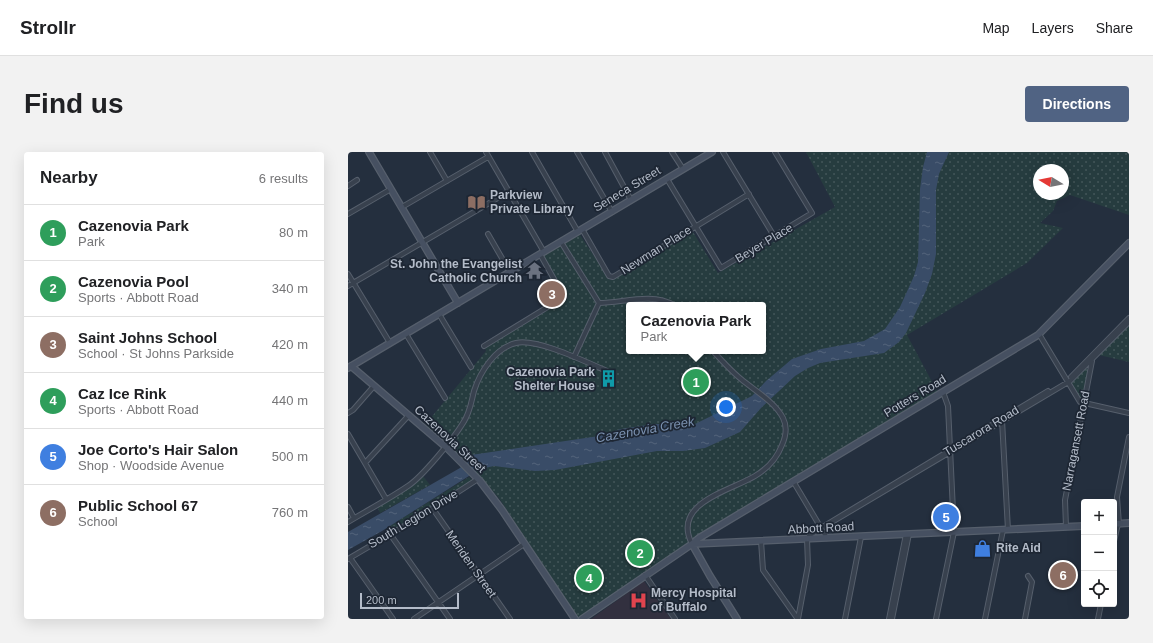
<!DOCTYPE html>
<meta charset="utf-8">
<style>
:root{--surface:#fff;--page:#f2f2f2;--text:#202124;--muted:#757577;--line:#e0e0e0;--accent:#506383}
body{margin:0;font-family:Arial,sans-serif;background:var(--page);color:var(--text)}
.controls{position:absolute;right:12px;bottom:12px;display:grid;overflow:hidden;border-radius:4px;box-shadow:0 4px 16px #0002}
.controls button{width:36px;height:36px;display:grid;place-items:center;padding:0;border:0;border-bottom:1px solid var(--line);background:var(--surface);color:var(--text);font:20px sans-serif}
.compass{position:absolute;left:685px;top:12px;width:36px;height:36px;border-radius:50%;background:var(--surface);box-shadow:0 4px 16px #0002;rotate:280deg}
.scale{position:absolute;left:12px;bottom:10px;width:99px;box-sizing:border-box;padding-left:4px;border:2px solid #b4bcc9;border-top:0;font-size:11px;line-height:14px;white-space:nowrap;color:#b4bcc9;-webkit-text-stroke:3px #1d2633;paint-order:stroke}
.you{position:absolute;left:378px;top:255px;width:14px;height:14px;margin:-10px;border:3px solid #fff;border-radius:50%;background:#1a73e8;box-shadow:0 0 0 6px #1a73e833}
.badge{display:grid;place-items:center;width:26px;height:26px;border-radius:50%;background:var(--accent);color:#fff;font-size:13px;font-weight:700}
.pin{position:absolute;translate:-50% -50%;border:2px solid #fff;box-shadow:0 1px 4px #0006}
.popup{position:absolute;left:278px;top:150px;width:140px;height:52px;box-sizing:border-box;display:grid;place-content:center;border-radius:4px;background:var(--surface);filter:drop-shadow(0 1px 3px #0005);font-size:13px;white-space:nowrap;color:var(--muted)}
.popup b{font-size:15px;color:var(--text)}
.popup::after{content:'';position:absolute;left:50%;top:100%;margin-left:-8px;border:8px solid transparent;border-top-color:var(--surface)}
.list{margin:0;padding:0;list-style:none}
h2{display:flex;justify-content:space-between;align-items:center;height:52px;margin:0;padding:0 16px;font-size:17px}
h2 small{font-size:13px;font-weight:400;color:var(--muted)}
.list li{display:grid;grid-template-columns:26px 1fr auto;gap:12px;align-items:center;box-sizing:border-box;height:56px;padding:0 16px;border-top:1px solid var(--line)}
.list b{display:block;font-size:15px;white-space:nowrap}
.list p{margin:0;font-size:13px;white-space:nowrap;color:var(--muted)}
.list em{font-size:13px;font-style:normal;color:var(--muted)}
.icon{flex:none;width:22px;height:22px;fill:none;stroke:currentColor;stroke-width:2;stroke-linecap:round;stroke-linejoin:round}
.map{position:relative;flex:none;width:781px;height:467px;overflow:hidden;border-radius:4px}
header{display:flex;align-items:center;gap:24px;box-sizing:border-box;height:56px;padding:0 20px;background:var(--surface);border-bottom:1px solid var(--line)}
header strong{font-size:19px}
nav{display:flex;gap:22px;margin-inline-start:auto;font-size:14px}
.intro{display:flex;align-items:center;justify-content:space-between;box-sizing:border-box;height:96px;padding:0 24px}
h1{margin:0;font-size:28px}
.button{padding:10px 18px;border-radius:4px;background:var(--accent);color:#fff;font-size:14px;font-weight:700}
main{display:flex;gap:24px;padding:0 24px}
aside{flex:1;background:var(--surface);border-radius:4px;box-shadow:0 4px 16px #0002}
.map>svg:first-child{display:block}
.medical{fill:#32303f}
.park{fill:url(#park-dots);fill-rule:evenodd}
.water{fill:url(#water-ripples)}
.lines{fill:none;stroke-linecap:round;stroke-linejoin:round}
.street-casing{stroke:#565f6c;stroke-width:6}
.secondary-casing{stroke:#565f6c;stroke-width:8}
.street{stroke:#38414e;stroke-width:4}
.secondary{stroke:#465061;stroke-width:5.5}
.labels{text-anchor:middle;stroke-width:3.5;stroke-linejoin:round;paint-order:stroke}
.street-label{font-size:12px;fill:#b4bcc9;stroke:#1d2633}
.poi-label{font-size:12px;font-weight:bold;fill:#b4bcc9;stroke:#1d2633;text-anchor:start}
.water-label{font-size:13px;font-style:italic;fill:#7c92b1;stroke:#1d2633}
</style>
<header>
<strong>Strollr</strong>
<nav><a>Map</a><a>Layers</a><a>Share</a></nav>
</header>
<div class="intro"><h1>Find us</h1><a class="button">Directions</a></div>
<main>
<aside>
<h2>Nearby<small>6 results</small></h2>
<ul class="list">
<li><span class="badge" style="background:#2e9e5b">1</span><div><b>Cazenovia Park</b><p>Park</p></div><em>80 m</em></li>
<li><span class="badge" style="background:#2e9e5b">2</span><div><b>Cazenovia Pool</b><p>Sports · Abbott Road</p></div><em>340 m</em></li>
<li><span class="badge" style="background:#8d6e63">3</span><div><b>Saint Johns School</b><p>School · St Johns Parkside</p></div><em>420 m</em></li>
<li><span class="badge" style="background:#2e9e5b">4</span><div><b>Caz Ice Rink</b><p>Sports · Abbott Road</p></div><em>440 m</em></li>
<li><span class="badge" style="background:#3f7fe0">5</span><div><b>Joe Corto's Hair Salon</b><p>Shop · Woodside Avenue</p></div><em>500 m</em></li>
<li><span class="badge" style="background:#8d6e63">6</span><div><b>Public School 67</b><p>School</p></div><em>760 m</em></li>
</ul>
</aside>
<div class="map">
<svg width="781" height="467" viewBox="0 0 781 467">
<defs>
<pattern id="park-dots" width="8" height="8" patternUnits="userSpaceOnUse"><rect width="8" height="8" fill="#263c3f"/><path d="M2 2h.1M6 6h.1" fill="none" stroke="#435659" stroke-width="1.8" stroke-linecap="round"/></pattern>
<pattern id="water-ripples" width="26" height="14" patternUnits="userSpaceOnUse"><rect width="26" height="14" fill="#394c67"/><path d="M2 4q2-2 4 0t4 0M15 11q2-2 4 0t4 0" fill="none" stroke="#53647b"/></pattern>
</defs>
<rect width="100%" height="100%" fill="#242f3e"/>
<path class="medical" d="M 296,429 L 323,467 L 243,467 Z"/>
<path class="park" d="M 458,0 L 781,0 L 781,63 L 722,43 L 709,49 L 705,59 L 692,71 L 715,76 L 679,111 L 559,183 L 590,241 L 339,393 L 230,467 L 151,346 L 112,303 L 76,274 L 138,199 L 137,196 L 220,146 L 195,104 L 232,83 L 262,128 L 345,80 L 370,121 L 487,55 ZM 691,18 L 715,18 L 715,42 L 691,42 ZM 281,153 L 415,153 L 415,199 L 281,199 Z
M 781,173 L 781,210 L 751,203 Z
M 738,216 L 740,218 L 735,246 L 733,247 L 723,230 Z
M 75,324 L 82,333 L 32,361 L 29,354 L 62,335 Z
M 121,325 L 124,328 L 42,380 L 40,375 Z"/>
<path class="water" d="M 579,0 L 601,0 L 591,22 L 588,38 L 588,102 L 584,122 L 577,141 L 558,181 L 551,190 L 536,201 L 472,211 L 460,216 L 447,224 L 413,256 L 392,280 L 357,296 L 335,299 L 309,299 L 207,318 L 187,319 L 146,314 L 132,317 L 34,379 L 0,398 L 0,380 L 112,316 L 123,303 L 251,284 L 273,277 L 306,272 L 347,272 L 404,244 L 418,229 L 444,207 L 473,197 L 516,189 L 537,177 L 552,155 L 566,124 L 570,110 L 572,37 L 575,15 Z"/>
<g class="lines">
<defs>
<path id="street" d="M 82,0 L 99,29
M 138,0 L 196,100
M 184,0 L 230,80
M 229,0 L 264,60
M 257,0 L 283,48
M 324,0 L 335,17
M 375,0 L 426,84
M 319,27 L 373,116 L 464,61 L 427,0
M 0,34 L 9,28
M 54,55 L 140,5
M 0,62 L 43,37
M 234,77 L 261,124 L 265,125 L 401,42
M 140,82 L 162,120
M 213,90 L 251,151
M 0,122 L 42,191
M 0,134 L 160,40
M 251,151 C 275,151 303,140 326,153
M 91,162 L 123,215
M 58,182 L 97,246
M 691,182 L 732,250 L 781,261
M 136,194 L 216,145 L 192,102
M 226,205 L 251,151
M 723,225 L 781,166
M 0,261 L 5,258 L 26,234
M 654,268 L 660,378
M 0,282 L 38,347
M 17,311 L 61,263
M 445,329 L 479,386
M 0,355 L 6,366
M 85,357 L 162,467
M 0,370 C 20,358 41,347 60,334 C 74,325 106,286 115,271 C 122,261 123,251 126,239 C 132,220 147,196 168,191 C 189,186 238,210 259,219
M 771,372 L 769,345 L 781,285
M 718,375 L 717,348 L 744,209
M 473,376 L 700,239
M 42,382 L 102,467
M 413,389 L 415,418 L 449,466
M 766,389 L 770,372
M 344,392 C 323,351 382,339 407,324 C 419,317 429,306 434,293 C 438,284 439,274 435,266 C 427,250 406,238 393,227 C 383,219 374,209 365,199
M 2,406 L 45,467
M 0,407 L 73,364 L 130,327
M 297,423 L 327,467
M 66,467 L 176,392
M 450,467 L 460,413 L 459,387 L 462,383 L 722,229 L 781,170
M 497,467 L 513,385
M 541,467 L 558,382
M 544,467 L 561,382
M 588,467 L 606,380 L 600,254 L 595,240
M 637,467 L 655,378
M 677,467 L 684,430 L 680,424
M 750,467 L 753,452"/>
<path id="secondary" d="M 21,0 L 110,151
M 3,214 L 99,296 L 132,329 L 154,358 L 227,467
M 0,216 L 364,0
M 766,372 L 781,371
M 344,392 L 351,386 L 690,183 L 781,91
M 344,392 L 362,424 L 389,467
M 234,467 L 344,392 L 736,374"/>
</defs>
<use href="#street" class="street-casing"/>
<use href="#secondary" class="secondary-casing"/>
<use href="#street" class="street"/>
<use href="#secondary" class="secondary"/>
</g>
<defs>
<symbol id="library-bare" viewBox="-9 -9 18 18"><path d="M-6-4Q-3-5.5-.7-3.5V5Q-3 3-6 4ZM6-4Q3-5.5 .7-3.5V5Q3 3 6 4Z" fill="#8d6e63" stroke="#1d2633" stroke-width="2.5" paint-order="stroke"/></symbol>
<symbol id="temple-bare" viewBox="-9 -9 18 18"><path d="M0-6L5-2H3V0L6.5 2.5H4V6H1.5V3h-3V6H-4V2.5H-6.5L-3 0V-2H-5Z" fill="#6b7280" stroke="#1d2633" stroke-width="2.5" paint-order="stroke"/></symbol>
<symbol id="building-bare" viewBox="-9 -9 18 18"><path d="M-4-6H4V6H1V3H-1V6H-4ZM-2.5-4.3h1.7v1.8h-1.7ZM.8-4.3h1.7v1.8H.8ZM-2.5-1h1.7V.8h-1.7ZM.8-1h1.7V.8H.8Z" fill="#0f9aa8" stroke="#1d2633" stroke-width="2.5" paint-order="stroke"/></symbol>
<symbol id="shop-bare" viewBox="-9 -9 18 18"><path d="M-5-2.5h2.3a2.7 3.5 0 0 1 5.4 0H5L5.5 6h-11ZM-1.5-2.5h3a1.5 2.3 0 0 0-3 0Z" fill="#3f7fe0" stroke="#1d2633" stroke-width="2.5" paint-order="stroke"/></symbol>
<symbol id="hospital-bare" viewBox="-9 -9 18 18"><path d="M-5-5h3v3.5h4V-5h3V5h-3V1.5h-4V5h-3Z" fill="#e0444e" stroke="#1d2633" stroke-width="2.5" paint-order="stroke"/></symbol>
</defs>
<g fill-rule="evenodd">
<use href="#library-bare" x="116" y="38" width="25" height="25"/>
<use href="#temple-bare" x="174" y="106" width="25" height="25"/>
<use href="#building-bare" x="248" y="214" width="25" height="25"/>
<use href="#shop-bare" x="622" y="384" width="25" height="25"/>
<use href="#hospital-bare" x="278" y="436" width="25" height="25"/>
</g>
<g class="labels">
<g class="street-label">
<text transform="translate(279 37) rotate(-31)" y="4">Seneca Street</text>
<text transform="translate(416 91) rotate(-31)" y="4">Beyer Place</text>
<text transform="translate(308 98) rotate(-32)" y="4">Newman Place</text>
<text transform="translate(567 244) rotate(-31)" y="4">Potters Road</text>
<text transform="translate(633 279) rotate(-31)" y="4">Tuscarora Road</text>
<text transform="translate(102 287) rotate(43)" y="4">Cazenovia Street</text>
<text transform="translate(728 289) rotate(-79)" y="4">Narragansett Road</text>
<text transform="translate(65 367) rotate(-31)" y="4">South Legion Drive</text>
<text transform="translate(473 376) rotate(-3)" y="4">Abbott Road</text>
<text transform="translate(123 412) rotate(55)" y="4">Meriden Street</text>
</g>
<g class="poi-label">
<text x="142" y="47">Parkview<tspan x="142" dy="14">Private Library</tspan></text>
<text x="174" y="116" text-anchor="end">St. John the Evangelist<tspan x="174" dy="14">Catholic Church</tspan></text>
<text x="247" y="224" text-anchor="end">Cazenovia Park<tspan x="247" dy="14">Shelter House</tspan></text>
<text x="648" y="400">Rite Aid</text>
<text x="303" y="445">Mercy Hospital<tspan x="303" dy="14">of Buffalo</tspan></text>
</g>
<g class="water-label">
<text transform="translate(297 277) rotate(-10)" y="5">Cazenovia Creek</text>
</g>
</g>
</svg>
<div class="controls">
<button>+</button>
<button>−</button>
<button><svg class="icon" aria-label="locate" viewBox="0 0 24 24"><circle cx="12" cy="12" r="6"/><path d="M12 2v4M12 18v4M2 12h4M18 12h4"/></svg></button>
</div>
<svg class="compass" viewBox="-18 -18 36 36"><path d="M0-13l5 13h-10z" fill="#e53935"/><path d="M0 13l5-13h-10z" fill="#757577"/></svg>
<div class="scale">200 m</div>
<div class="you"></div>
<div class="pin badge" style="left:348px;top:230px;background:#2e9e5b">1</div>
<div class="popup"><b>Cazenovia Park</b>Park</div>
<div class="pin badge" style="left:292px;top:401px;background:#2e9e5b">2</div>
<div class="pin badge" style="left:204px;top:142px;background:#8d6e63">3</div>
<div class="pin badge" style="left:241px;top:426px;background:#2e9e5b">4</div>
<div class="pin badge" style="left:598px;top:365px;background:#3f7fe0">5</div>
<div class="pin badge" style="left:715px;top:423px;background:#8d6e63">6</div>
</div>
</main>
